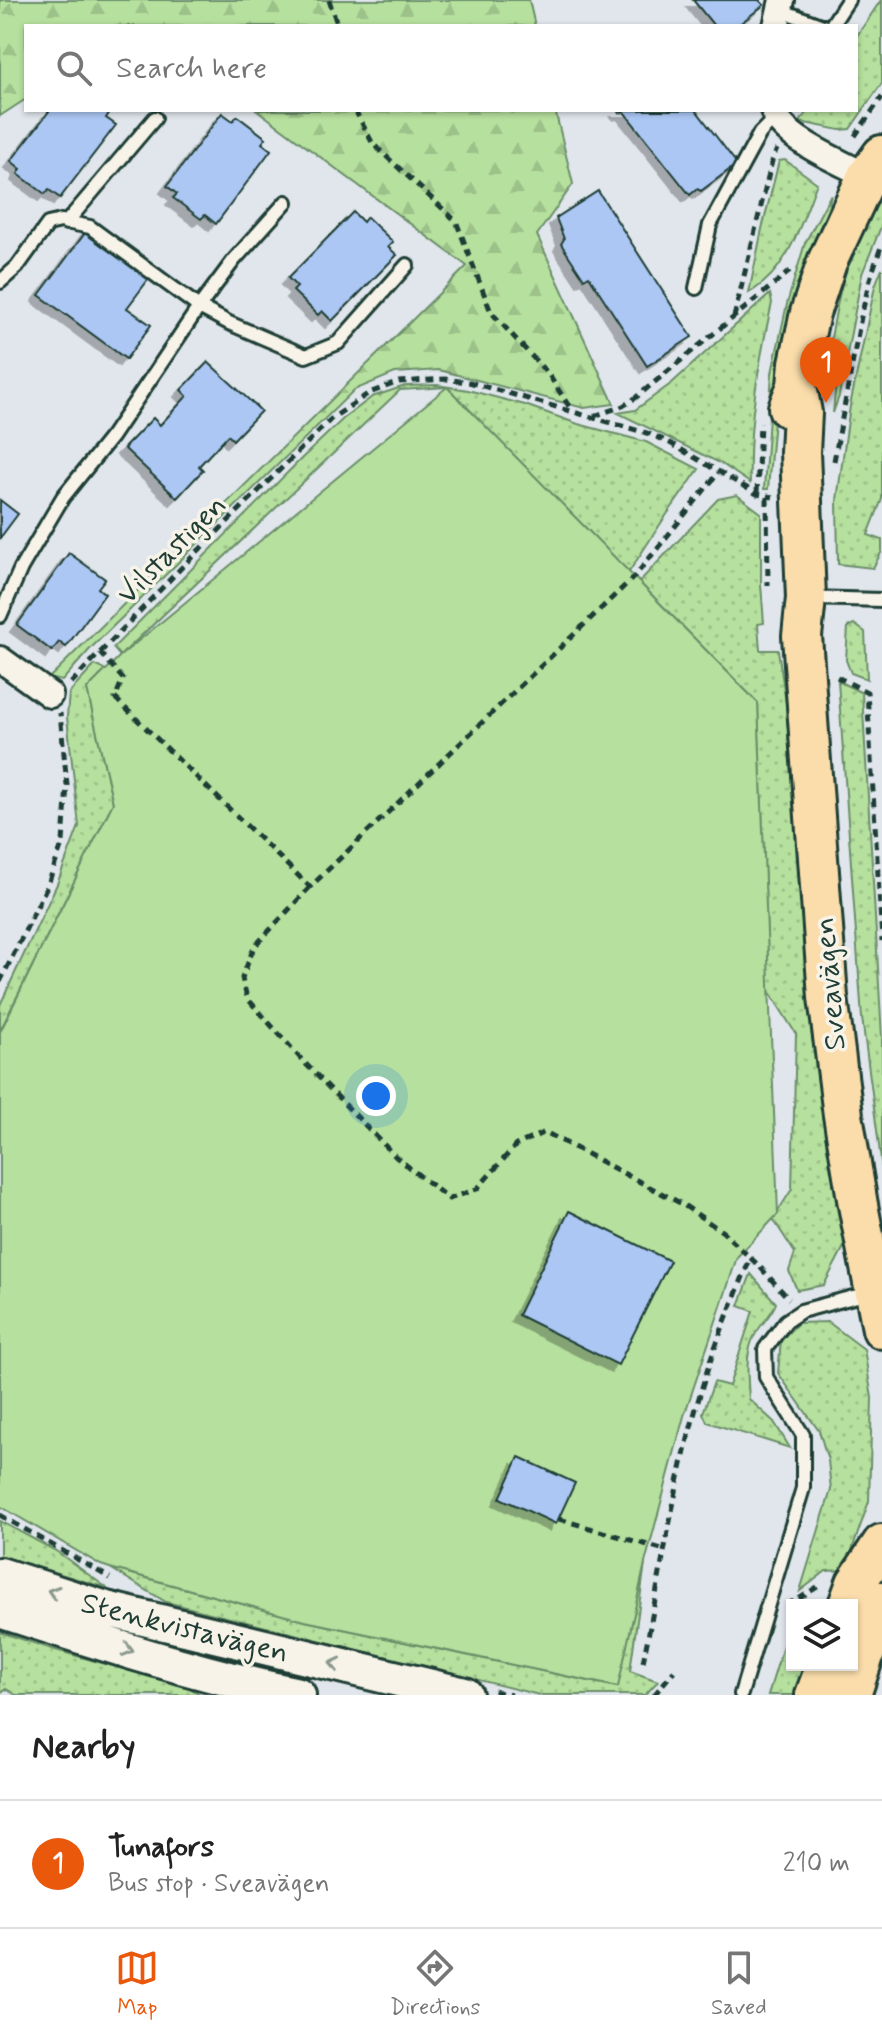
<!DOCTYPE html>
<meta charset="utf-8">
<style>
:root{--surface:#fff;--page:#f6f6f6;--text:#222;--muted:#767676;--line:#e0e0e0;--accent:#ea580c}
body{margin:0;font-family:Mynerve,sans-serif;background:var(--page);color:var(--text)}
.controls{position:absolute;right:24px;bottom:24px;display:grid;overflow:hidden;border-radius:0px;box-shadow:0 2px 6px #0004}
.controls button{width:72px;height:72px;display:grid;place-items:center;padding:0;border:0;border-bottom:2px solid var(--line);background:var(--surface);color:var(--text);font:40px sans-serif}
.you{position:absolute;left:376px;top:1096px;width:28px;height:28px;margin:-20px;border:6px solid #fff;border-radius:50%;background:#1a73e8;box-shadow:0 0 0 12px #1a73e833}
.badge{display:grid;place-items:center;width:52px;height:52px;border-radius:50%;background:var(--accent);color:#fff;font-size:26px;font-weight:700}
.pin{position:absolute;translate:-50% -66px;filter:drop-shadow(0 2px 4px #0008)}
.pin::after{content:'';position:absolute;top:42px;width:28px;height:24px;background:inherit;clip-path:polygon(0 0,100% 0,50% 100%)}
.list{margin:0;padding:0;list-style:none}
h2{display:flex;justify-content:space-between;align-items:center;height:104px;margin:0;padding:0 32px;font-size:34px}
h2 small{font-size:26px;font-weight:400;color:var(--muted)}
.list li{display:grid;grid-template-columns:52px 1fr auto;gap:24px;align-items:center;box-sizing:border-box;height:128px;padding:0 32px;border-top:2px solid var(--line)}
.list b{display:block;font-size:30px;white-space:nowrap}
.list p{margin:0;font-size:26px;white-space:nowrap;color:var(--muted)}
.list em{font-size:26px;font-style:normal;color:var(--muted)}
.icon{flex:none;width:44px;height:44px;fill:none;stroke:currentColor;stroke-width:2;stroke-linecap:round;stroke-linejoin:round}
.map{position:relative;flex:none;width:882px;height:1695px;overflow:hidden}
.search{position:absolute;background:var(--surface);box-shadow:0 2px 6px #0004;left:24px;right:24px;top:24px;height:88px;display:flex;align-items:center;gap:20px;box-sizing:border-box;padding:0 28px;border-radius:0px;color:var(--muted);font-size:30px}
.sheet{height:232px;background:var(--surface)}
nav{display:flex;justify-content:space-around;align-items:center;box-sizing:border-box;height:112px;border-top:2px solid var(--line);background:var(--surface);font-size:22px;color:var(--muted)}
nav a{display:grid;justify-items:center;gap:4px}
nav .on{color:var(--accent)}
.map>svg:first-child{display:block}
.grass{fill:url(#grass-dots);stroke:#6a8e69;stroke-width:2}
.forest{fill:url(#forest-firs);stroke:#6a8e69;stroke-width:2}
.pitch{fill:#b6e09e;stroke:#6a8e69;stroke-width:2}
.building{fill:#acc7f4;stroke:#1f3d34;stroke-width:2;filter:url(#shadow)}
.lines{fill:none;stroke-linecap:round;stroke-linejoin:round}
.lane-casing{stroke:#1f3d34;stroke-width:18}
.street-casing{stroke:#1f3d34;stroke-width:30}
.secondary-casing{stroke:#1f3d34;stroke-width:40}
.primary-casing{stroke:#1f3d34;stroke-width:44}
.path{stroke:#1f3d34;stroke-width:5;stroke-dasharray:8 6;stroke-linecap:butt}
.lane{stroke:#f7f3e8;stroke-width:12}
.street{stroke:#f7f3e8;stroke-width:24}
.secondary{stroke:#f7f3e8;stroke-width:34}
.primary{stroke:#fbddab;stroke-width:38}
.oneway{stroke:#8b988e}
.labels{text-anchor:middle;stroke-width:7;stroke-linejoin:round;paint-order:stroke}
.street-label{font-size:30px;fill:#1f3d34;stroke:#f7f3e8}
</style>
<div class="map">
<svg width="882" height="1695" viewBox="0 0 882 1695">
<defs>
<pattern id="grass-dots" width="8" height="8" patternUnits="userSpaceOnUse" patternTransform="scale(2)"><rect width="8" height="8" fill="#b6e09e"/><path d="M2 2h.1M6 6h.1" fill="none" stroke="#9cc189" stroke-width="1.8" stroke-linecap="round"/></pattern>
<pattern id="forest-firs" width="22" height="20" patternUnits="userSpaceOnUse" patternTransform="scale(2)"><rect width="22" height="20" fill="#b6e09e"/><path d="M5 1l3.5 6h-7zM16 11l3.5 6h-7z" fill="#9cc189"/></pattern>
<filter id="shadow"><feDropShadow dx="-7" dy="7" stdDeviation="0" flood-color="#0004"/></filter>
</defs>
<rect width="100%" height="100%" fill="#e0e6ec"/>
<filter id="ink" filterUnits="userSpaceOnUse"><feTurbulence type="fractalNoise" baseFrequency=".0125" numOctaves="2"/><feDisplacementMap in="SourceGraphic" scale="16" xChannelSelector="R" yChannelSelector="G"/><feConvolveMatrix kernelMatrix="1 2 1 2 8 2 1 2 1" color-interpolation-filters="sRGB"/></filter>
<g filter="url(#ink)">
<path class="grass" d="M 881,0 L 882,0 L 882,83 L 850,129 L 840,130 L 800,122 L 808,110 L 856,110 L 856,37 Z
M 785,160 L 817,183 C 801,223 789,270 749,293 L 762,229 L 779,161 Z
M 882,190 L 882,224 L 862,274 L 839,396 L 833,413 L 836,381 L 824,379 C 831,341 836,301 847,264 C 855,239 869,213 882,190 Z
M 831,194 L 829,205 L 796,293 L 778,373 L 768,489 L 764,489 L 772,373 L 787,304 L 805,243 Z
M 882,268 L 882,499 L 868,535 L 882,540 L 882,551 L 873,568 L 838,564 L 837,500 L 850,406 L 875,286 Z
M 770,294 L 772,303 C 759,361 748,422 750,483 L 722,464 L 618,413 L 635,410 L 672,383 Z
M 437,385 L 468,390 L 525,405 L 578,424 L 646,442 L 699,469 L 663,520 L 629,572 L 447,387 L 400,390 L 120,656 L 113,648 L 302,458 L 343,419 L 372,397 L 405,386 Z
M 737,495 L 761,513 L 761,585 L 764,623 L 758,624 L 760,650 L 778,650 L 786,703 L 812,1037 L 846,1243 L 824,1285 L 797,1290 L 789,1271 L 795,1253 L 773,1219 L 792,1189 L 796,1034 L 769,991 L 758,703 L 639,582 L 718,499 Z
M 854,624 L 865,632 L 867,679 L 851,673 L 846,660 L 848,627 Z
M 95,665 L 106,670 L 87,689 L 113,803 L 0,1031 L 0,1005 L 57,884 L 79,826 L 67,717 L 69,693 Z
M 838,681 L 862,693 L 882,1037 L 882,1168 L 862,1018 Z
M 751,1274 L 776,1303 C 771,1317 757,1327 752,1341 C 745,1359 748,1380 749,1399 L 774,1422 L 790,1448 L 707,1422 L 703,1413 L 714,1382 L 729,1386 L 753,1311 L 739,1306 Z
M 828,1322 L 864,1349 L 872,1398 L 869,1501 L 845,1570 L 826,1571 L 800,1591 L 831,1490 L 828,1460 L 819,1431 L 778,1373 L 781,1340 L 798,1323 Z
M 0,1521 L 56,1551 L 107,1588 L 0,1556 Z
M 645,1563 L 630,1671 L 658,1681 L 645,1695 L 539,1695 L 166,1602 L 110,1568 L 305,1621 L 617,1687 Z
M 792,1617 L 792,1665 L 812,1665 L 802,1695 L 768,1695 Z
M 0,1632 L 52,1649 L 188,1687 L 201,1695 L 16,1695 L 6,1689 L 0,1693 Z"/>
<path class="forest" d="M 0,0 L 529,0 L 535,26 L 26,26 L 26,99 L 0,116 Z
M 257,110 L 555,110 L 573,184 L 537,235 L 614,404 L 584,408 L 439,370 L 395,373 L 354,390 L 91,648 L 62,681 L 49,678 L 467,266 Z"/>
<path class="pitch" d="M 447,387 L 758,703 L 778,1214 L 737,1257 L 727,1288 L 684,1416 L 662,1499 L 645,1563 L 618,1687 L 305,1621 L 110,1568 L 101,1565 L 0,1506 L 0,1032 L 113,803 L 87,689 L 120,656 Z"/>
<path class="building" d="M 693,0 L 759,0 L 764,5 L 737,26 L 714,26 Z
M 50,110 L 107,110 L 110,112 L 106,118 L 116,125 L 60,198 L 49,190 L 45,194 L 18,174 L 21,169 L 11,161 Z
M 617,110 L 696,110 L 737,164 L 701,191 L 697,189 L 690,195 L 624,112 L 620,113 Z
M 222,113 L 233,121 L 237,116 L 266,138 L 262,143 L 271,150 L 216,224 L 205,215 L 201,219 L 173,198 L 177,194 L 167,186 Z
M 598,191 L 692,337 L 647,366 L 589,276 L 584,279 L 561,244 L 564,239 L 556,218 Z
M 353,212 L 363,222 L 367,217 L 393,242 L 388,247 L 397,255 L 332,321 L 322,311 L 318,315 L 293,291 L 297,287 L 288,278 Z
M 88,229 L 151,276 L 127,308 L 151,325 L 126,359 L 39,295 Z
M 208,362 L 261,411 L 233,440 L 228,435 L 199,466 L 203,470 L 177,498 L 124,448 L 153,418 L 160,425 L 187,396 L 181,390 Z
M 0,500 L 18,514 L 0,538 Z
M 69,553 L 105,579 L 98,588 L 105,594 L 66,647 L 59,642 L 52,651 L 17,625 Z
M 569,1211 L 670,1261 L 618,1365 L 518,1315 Z
M 519,1457 L 575,1483 L 556,1524 L 500,1498 Z"/>
<g class="lines">
<defs>
<path id="lane" d="M 780,10 L 823,26
M 831,26 L 848,0
M 66,223 L 155,118
M 0,282 L 17,267 L 48,224 L 61,221 L 90,227 L 199,307 L 229,323 L 306,356 L 338,343 L 407,265
M 696,288 L 710,225 L 760,133 L 777,116
M 809,598 L 882,600
M 0,616 L 21,568 L 63,497 L 112,436 L 199,307 L 234,260 L 286,202
M 741,1694 L 803,1488 L 803,1435 L 766,1377 L 765,1349 L 786,1321 L 801,1311 L 872,1292"/>
<path id="street" d="M 776,26 L 782,0
M 773,110 C 782,139 841,162 867,176
M 0,659 L 50,695"/>
<path id="secondary" d="M 0,1575 L 106,1609 L 465,1695
M 0,1610 C 98,1642 197,1674 298,1695"/>
<path id="primary" d="M 797,386 L 802,413 L 800,452 L 806,598 L 802,636 L 828,997 L 843,1115 L 858,1205 L 882,1329
M 788,408 L 797,386 L 799,363 L 810,313 L 827,262 L 867,176 L 882,155
M 848,1605 L 856,1583 L 882,1544
M 815,1695 L 826,1665
M 851,1695 L 882,1601"/>
</defs>
<use href="#lane" class="lane-casing"/>
<use href="#street" class="street-casing"/>
<use href="#secondary" class="secondary-casing"/>
<use href="#primary" class="primary-casing"/>
<path class="path" d="M 329,0 L 337,24 L 336,26
M 355,110 L 373,144 L 456,221 L 491,312 L 549,375 L 572,411
M 855,136 L 882,97
M 734,317 L 772,161 L 777,149
M 594,416 L 623,406 L 634,399 L 790,271
M 834,461 L 861,317 L 870,279 L 882,244
M 757,493 L 760,423
M 767,497 L 768,585
M 100,652 L 123,679 L 115,698 L 310,887 L 635,576 L 719,472
M 837,677 L 867,692 L 882,941
M 71,683 L 181,568 L 331,419 L 369,393 L 399,382 L 445,379 L 469,382 L 650,434 L 670,443 L 757,494 L 773,497
M 310,887 L 254,947 L 242,978 L 247,998 L 302,1060 L 396,1157 L 449,1199 L 477,1189 L 516,1145 L 545,1132 L 682,1204 L 723,1232 L 759,1266 L 789,1299
M 0,982 L 48,884 L 63,842 L 67,785 L 60,713
M 0,1515 L 110,1578
M 559,1519 L 665,1550
M 786,1604 L 797,1600 L 822,1584
M 643,1662 C 663,1564 677,1464 708,1368 C 720,1331 736,1295 750,1259
M 494,1691 L 511,1695
M 654,1695 L 674,1671"/>
<use href="#lane" class="lane"/>
<use href="#street" class="street"/>
<use href="#secondary" class="secondary"/>
<use href="#primary" class="primary"/>
</g>
<defs><path id="oneway-chevron" d="M-2-3.5L2.5 0L-2 3.5" fill="none" stroke-width="1.6" stroke-linecap="round" stroke-linejoin="round" transform="scale(2)"/></defs>
<g class="oneway">
<use href="#oneway-chevron" transform="translate(53 1592) rotate(-162)"/>
<use href="#oneway-chevron" transform="translate(128 1650) rotate(16)"/>
<use href="#oneway-chevron" transform="translate(335 1664) rotate(-167)"/>
</g>
</g>
<g class="labels">
<g class="street-label">
<text transform="translate(171 549) rotate(-45)" y="10">Vilstastigen</text>
<text transform="translate(829 984) rotate(-95)" y="10">Sveavägen</text>
<text transform="translate(185 1627) rotate(14)" y="10">Stenkvistavägen</text>
</g>
</g>
</svg>
<div class="controls">
<button><svg class="icon" aria-label="layers" viewBox="0 0 24 24"><path d="M12 4l9 5-9 5-9-5zM3 14l9 5 9-5"/></svg></button>
</div>
<div class="you"></div>
<div class="pin badge" style="left:826px;top:403px">1</div>
<div class="search"><svg class="icon" aria-label="search" viewBox="0 0 24 24"><circle cx="10" cy="10" r="6"/><path d="M15 15l6 6"/></svg>Search here</div>
</div>
<section class="sheet">
<h2>Nearby<small></small></h2>
<ul class="list">
<li><span class="badge">1</span><div><b>Tunafors</b><p>Bus stop · Sveavägen</p></div><em>210 m</em></li>
</ul>
</section>
<nav>
<a class="on"><svg class="icon" aria-label="map" viewBox="0 0 24 24"><path d="M3 6l6-2 6 2 6-2v14l-6 2-6-2-6 2zM9 4v14M15 6v14"/></svg>Map</a>
<a><svg class="icon" aria-label="directions" viewBox="0 0 24 24"><path d="M12 3l9 9-9 9-9-9zM9 14v-3h6M13 9l2 2-2 2"/></svg>Directions</a>
<a><svg class="icon" aria-label="saved" viewBox="0 0 24 24"><path d="M7 4h10v16l-5-4-5 4z"/></svg>Saved</a>
</nav>
